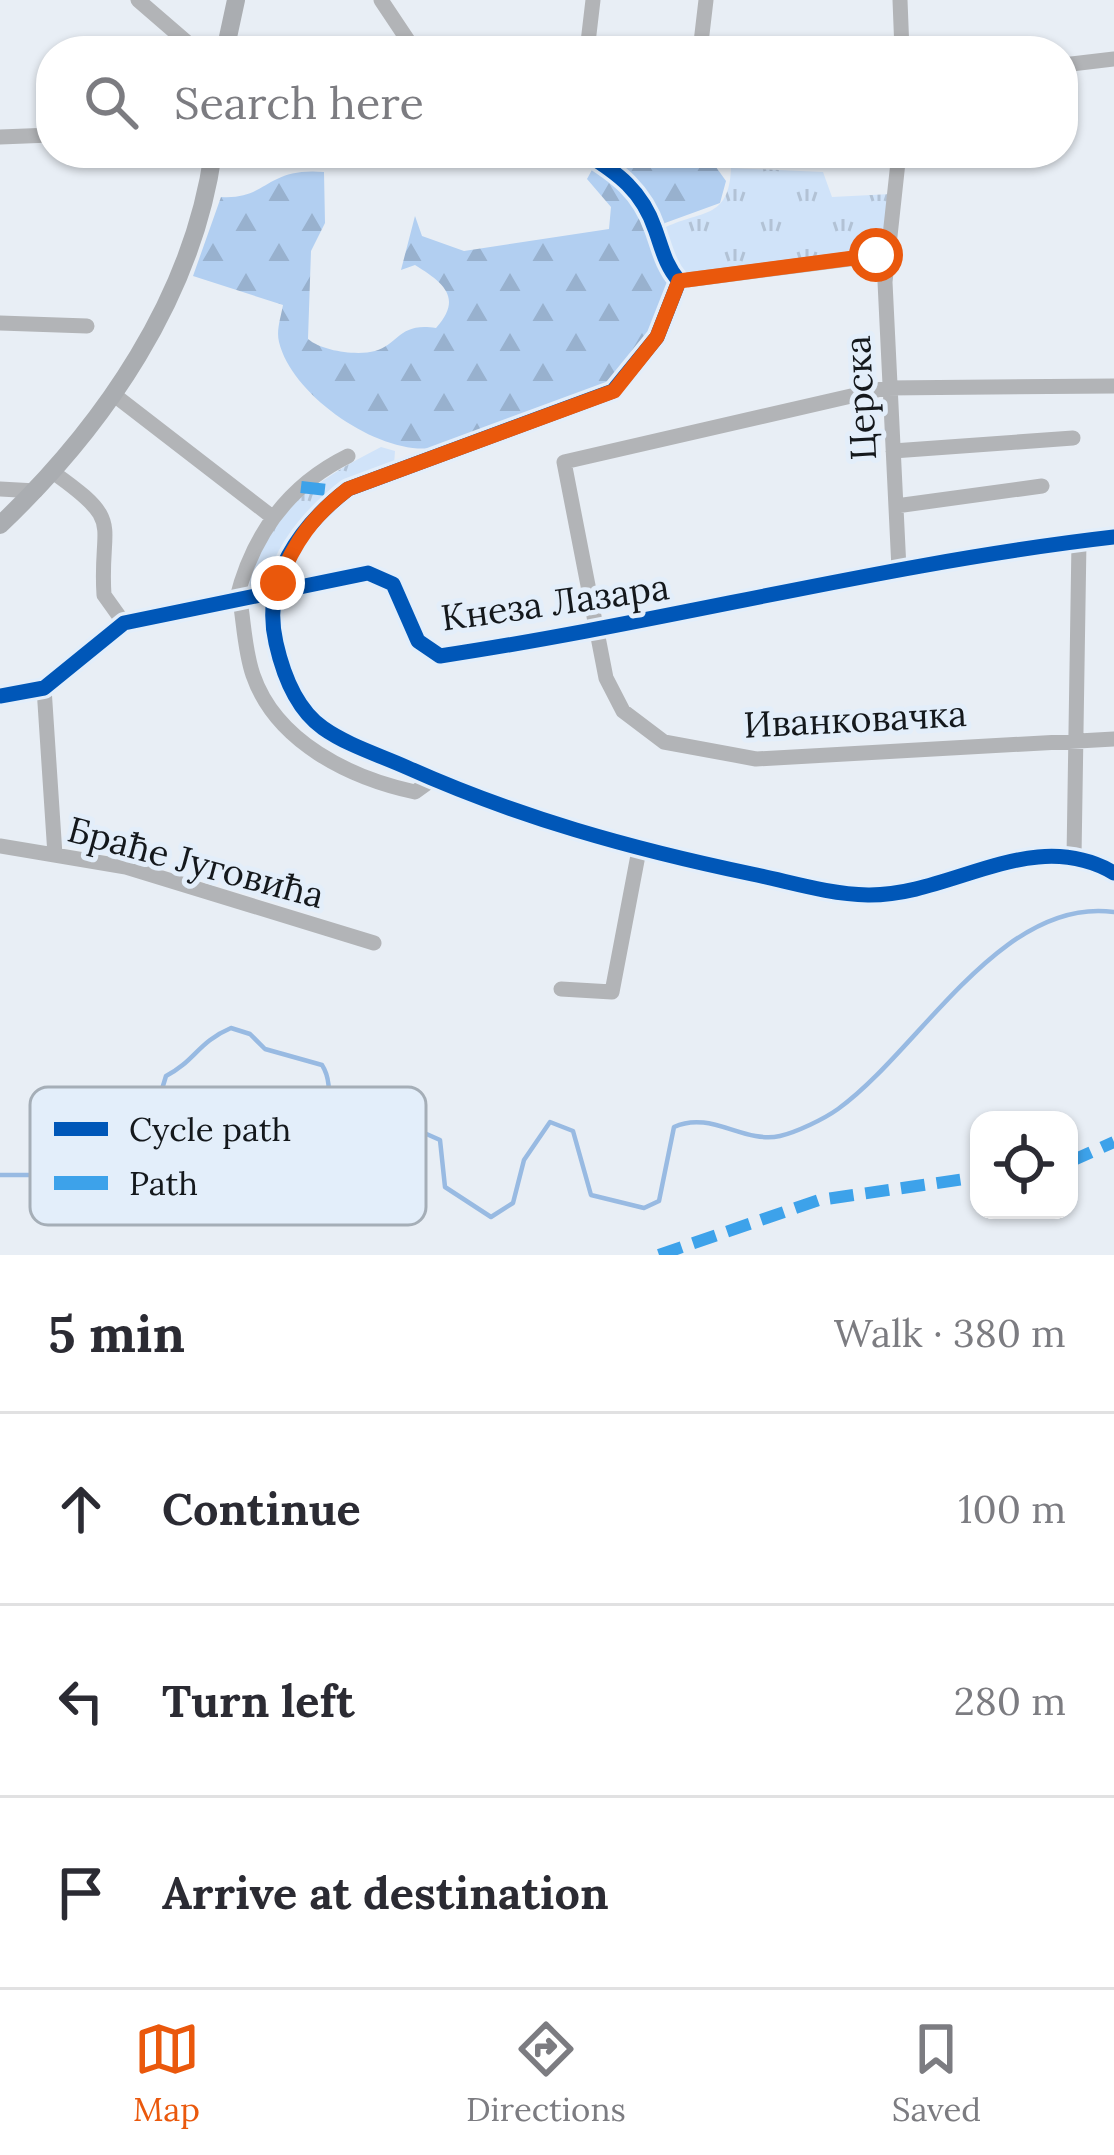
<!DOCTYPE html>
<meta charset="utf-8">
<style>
:root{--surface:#fff;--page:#f2f2f3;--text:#2b2b33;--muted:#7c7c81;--line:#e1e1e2;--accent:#ea580c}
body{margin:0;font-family:Lora,serif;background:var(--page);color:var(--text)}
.controls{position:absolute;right:36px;bottom:36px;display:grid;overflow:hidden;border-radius:24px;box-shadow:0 3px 9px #0004}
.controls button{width:108px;height:108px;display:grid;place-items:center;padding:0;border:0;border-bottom:3px solid var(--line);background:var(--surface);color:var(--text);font:60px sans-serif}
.stop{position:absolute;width:36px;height:36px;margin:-27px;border:9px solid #ea580c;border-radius:50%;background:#fff}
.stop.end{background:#ea580c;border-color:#fff;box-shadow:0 3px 12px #0008}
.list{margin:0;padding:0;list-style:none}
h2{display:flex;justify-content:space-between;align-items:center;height:156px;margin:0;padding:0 48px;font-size:51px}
h2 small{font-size:39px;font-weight:400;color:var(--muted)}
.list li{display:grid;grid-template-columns:78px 1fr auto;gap:36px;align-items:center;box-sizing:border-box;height:192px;padding:0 48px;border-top:3px solid var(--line)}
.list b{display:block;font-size:45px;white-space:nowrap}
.list em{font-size:39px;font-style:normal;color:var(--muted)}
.icon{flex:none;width:66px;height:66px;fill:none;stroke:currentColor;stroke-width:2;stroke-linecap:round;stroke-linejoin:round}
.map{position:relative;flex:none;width:1114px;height:1255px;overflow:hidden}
.search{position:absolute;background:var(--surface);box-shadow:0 3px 9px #0004;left:36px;right:36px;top:36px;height:132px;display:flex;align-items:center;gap:30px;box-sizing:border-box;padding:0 42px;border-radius:48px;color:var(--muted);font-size:45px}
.sheet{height:732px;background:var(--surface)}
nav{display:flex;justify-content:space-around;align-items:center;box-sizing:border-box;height:168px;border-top:3px solid var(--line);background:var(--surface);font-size:33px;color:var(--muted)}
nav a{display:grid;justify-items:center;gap:6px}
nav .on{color:var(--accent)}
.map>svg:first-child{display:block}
.grass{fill:url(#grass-tufts)}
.forest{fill:url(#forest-firs)}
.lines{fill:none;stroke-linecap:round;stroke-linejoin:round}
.stream{stroke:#98bae2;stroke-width:4.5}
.minor{stroke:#b2b4b7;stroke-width:15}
.major{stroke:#aaadb1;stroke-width:18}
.quiet{stroke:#3da2ea;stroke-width:12;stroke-dasharray:24 12;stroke-linecap:butt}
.cycleway-casing{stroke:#e3eefa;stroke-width:22}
.cycleway{stroke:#0057b8;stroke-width:15}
.route{stroke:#ea580c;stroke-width:15}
.labels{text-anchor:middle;stroke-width:10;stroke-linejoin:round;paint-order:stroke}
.street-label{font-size:36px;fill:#14181c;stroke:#e3eefa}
.key{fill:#e3eefa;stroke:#a5aeb7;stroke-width:3}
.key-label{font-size:33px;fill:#14181c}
</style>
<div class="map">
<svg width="1114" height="1255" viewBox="0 0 1114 1255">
<defs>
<pattern id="grass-tufts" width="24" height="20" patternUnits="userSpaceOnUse" patternTransform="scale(3)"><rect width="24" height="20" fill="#d0e3f9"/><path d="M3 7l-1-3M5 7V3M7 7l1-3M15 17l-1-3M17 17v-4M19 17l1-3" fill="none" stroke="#b2c2d5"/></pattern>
<pattern id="forest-firs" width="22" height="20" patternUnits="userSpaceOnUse" patternTransform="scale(3)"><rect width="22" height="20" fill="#b2cff1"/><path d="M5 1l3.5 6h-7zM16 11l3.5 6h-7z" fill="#98b1ce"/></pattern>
</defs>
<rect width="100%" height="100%" fill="#e8eef5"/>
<path class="grass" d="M 731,168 L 823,172 L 832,197 L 891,194 L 882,246 L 692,275 L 674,271 L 662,229 C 701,209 729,221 731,168 Z
M 381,447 L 395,451 L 394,465 C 325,496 304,510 275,582 L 249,591 C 250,520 324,476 381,447 Z"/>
<path class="forest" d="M 601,153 L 706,153 L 726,181 L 720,203 L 665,223 L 652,237 L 673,286 L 654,328 L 609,387 L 432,448 C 379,455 292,396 279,342 C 276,330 281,317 283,305 L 193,276 L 221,197 C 268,200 265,167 324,172 L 325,223 L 311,251 L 308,339 C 322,351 357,356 375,351 C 399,344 399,322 436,328 C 463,298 444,283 415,265 L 401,270 L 415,216 L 422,236 L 464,251 L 609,229 L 611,207 L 587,179 Z"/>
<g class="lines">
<path class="stream" d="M 0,1175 L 30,1175 L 152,1122 L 166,1076 C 195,1061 198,1042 231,1028 L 250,1034 L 265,1049 L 322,1065 C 337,1088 321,1119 333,1146 L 396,1156 L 422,1132 L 440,1140 L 445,1187 L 491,1217 L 513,1203 L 524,1160 L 550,1122 L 573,1131 L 591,1195 L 644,1208 L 659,1201 L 674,1127 C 711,1110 743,1144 780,1136 C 797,1132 824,1119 838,1109 C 919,1051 1001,896 1114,912"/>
<path class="minor" d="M 138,0 L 197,51
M 381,0 L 415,51
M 900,0 L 902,51
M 587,51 L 593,0
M 700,51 L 706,0
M 1063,65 L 1114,59
M 0,137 L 51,135
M 585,153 C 618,173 642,191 655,229 C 662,248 665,265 679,281 L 657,337 L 613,391 L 348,489 C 300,526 261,579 276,643 C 283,674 296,709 323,728 C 347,745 379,755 406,767 C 517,817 632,849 752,874 C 791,882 828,894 868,895 C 952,896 1032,825 1114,873
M 679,281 L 888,254
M 0,323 L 87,326
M 1114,386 L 886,388 L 564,462 L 606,678 L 623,711 L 664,742 L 756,759 L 1114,739
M 113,394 L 271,516
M 893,451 L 1073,438
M 54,473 C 126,524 99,521 104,595 L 124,623
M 0,489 L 36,491
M 896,506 L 1042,486
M 899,569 L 885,282 L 899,153
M 240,600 C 244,625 245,652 253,675 C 276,742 350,778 415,792 L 433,779
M 236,601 C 252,536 287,486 348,456
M 44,688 L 55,855
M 0,696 L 44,688 L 124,623 L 368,573 L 393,584 L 418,641 L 440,656 C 666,622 887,563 1114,537
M 0,846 L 126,867 L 374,943
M 1074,857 L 1079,541
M 561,989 L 612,992 L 639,850"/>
<path class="major" d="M 225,51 L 236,0
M 0,525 C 104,426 193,297 213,153"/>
<path class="quiet" d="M 301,487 L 344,492
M 1069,1162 L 1114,1142
M 659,1255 L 819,1200 L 979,1177"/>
<defs>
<path id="cycleway" d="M 585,153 C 618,173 642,191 655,229 C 662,248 665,265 679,281 L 657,337 L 613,391 L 348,489 C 300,526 261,579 276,643 C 283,674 296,709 323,728 C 347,745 379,755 406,767 C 517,817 632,849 752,874 C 791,882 828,894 868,895 C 952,896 1032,825 1114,873
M 0,696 L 44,688 L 124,623 L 368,573 L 393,584 L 418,641 L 440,656 C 666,622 887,563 1114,537"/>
</defs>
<use href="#cycleway" class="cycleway-casing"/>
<use href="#cycleway" class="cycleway"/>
</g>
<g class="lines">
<path class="route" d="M 278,583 C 295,541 312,517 348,489 L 614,391 L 657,337 L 679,281 L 876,255"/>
</g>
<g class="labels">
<g class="street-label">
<text transform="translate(860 398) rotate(-93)" y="13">Церска</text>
<text transform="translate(555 602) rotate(-8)" y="13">Кнеза Лазара</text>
<text transform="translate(855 719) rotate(-3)" y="13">Иванковачка</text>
<text transform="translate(196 862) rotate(15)" y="13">Браће Југовића</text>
</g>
</g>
<rect x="30" y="1087" width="396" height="138" rx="18" class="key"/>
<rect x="54" y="1122" width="54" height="14" fill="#0057b8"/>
<rect x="54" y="1176" width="54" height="14" fill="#3da2ea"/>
<g class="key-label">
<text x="129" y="1141">Cycle path</text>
<text x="129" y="1195">Path</text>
</g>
</svg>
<div class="controls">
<button><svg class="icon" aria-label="locate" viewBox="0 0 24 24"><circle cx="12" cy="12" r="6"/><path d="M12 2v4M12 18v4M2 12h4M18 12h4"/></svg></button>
</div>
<div class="stop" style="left:876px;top:255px"></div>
<div class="stop end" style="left:278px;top:583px"></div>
<div class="search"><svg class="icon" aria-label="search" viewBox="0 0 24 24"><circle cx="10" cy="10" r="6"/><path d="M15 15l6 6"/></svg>Search here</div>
</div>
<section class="sheet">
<h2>5 min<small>Walk · 380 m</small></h2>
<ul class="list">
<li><svg class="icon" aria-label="ahead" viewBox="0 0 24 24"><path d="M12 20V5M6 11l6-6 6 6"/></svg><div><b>Continue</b></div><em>100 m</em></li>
<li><svg class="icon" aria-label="left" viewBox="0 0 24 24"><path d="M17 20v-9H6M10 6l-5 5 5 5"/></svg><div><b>Turn left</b></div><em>280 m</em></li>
<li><svg class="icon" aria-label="arrive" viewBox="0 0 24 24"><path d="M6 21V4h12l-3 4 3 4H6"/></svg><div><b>Arrive at destination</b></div></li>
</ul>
</section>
<nav>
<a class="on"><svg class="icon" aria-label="map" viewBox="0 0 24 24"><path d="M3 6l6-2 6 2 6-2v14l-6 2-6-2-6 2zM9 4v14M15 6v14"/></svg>Map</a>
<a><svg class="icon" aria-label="directions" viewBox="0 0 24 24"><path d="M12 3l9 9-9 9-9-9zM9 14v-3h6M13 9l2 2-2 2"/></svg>Directions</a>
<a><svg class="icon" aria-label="saved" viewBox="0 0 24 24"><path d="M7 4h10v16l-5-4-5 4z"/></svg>Saved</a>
</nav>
